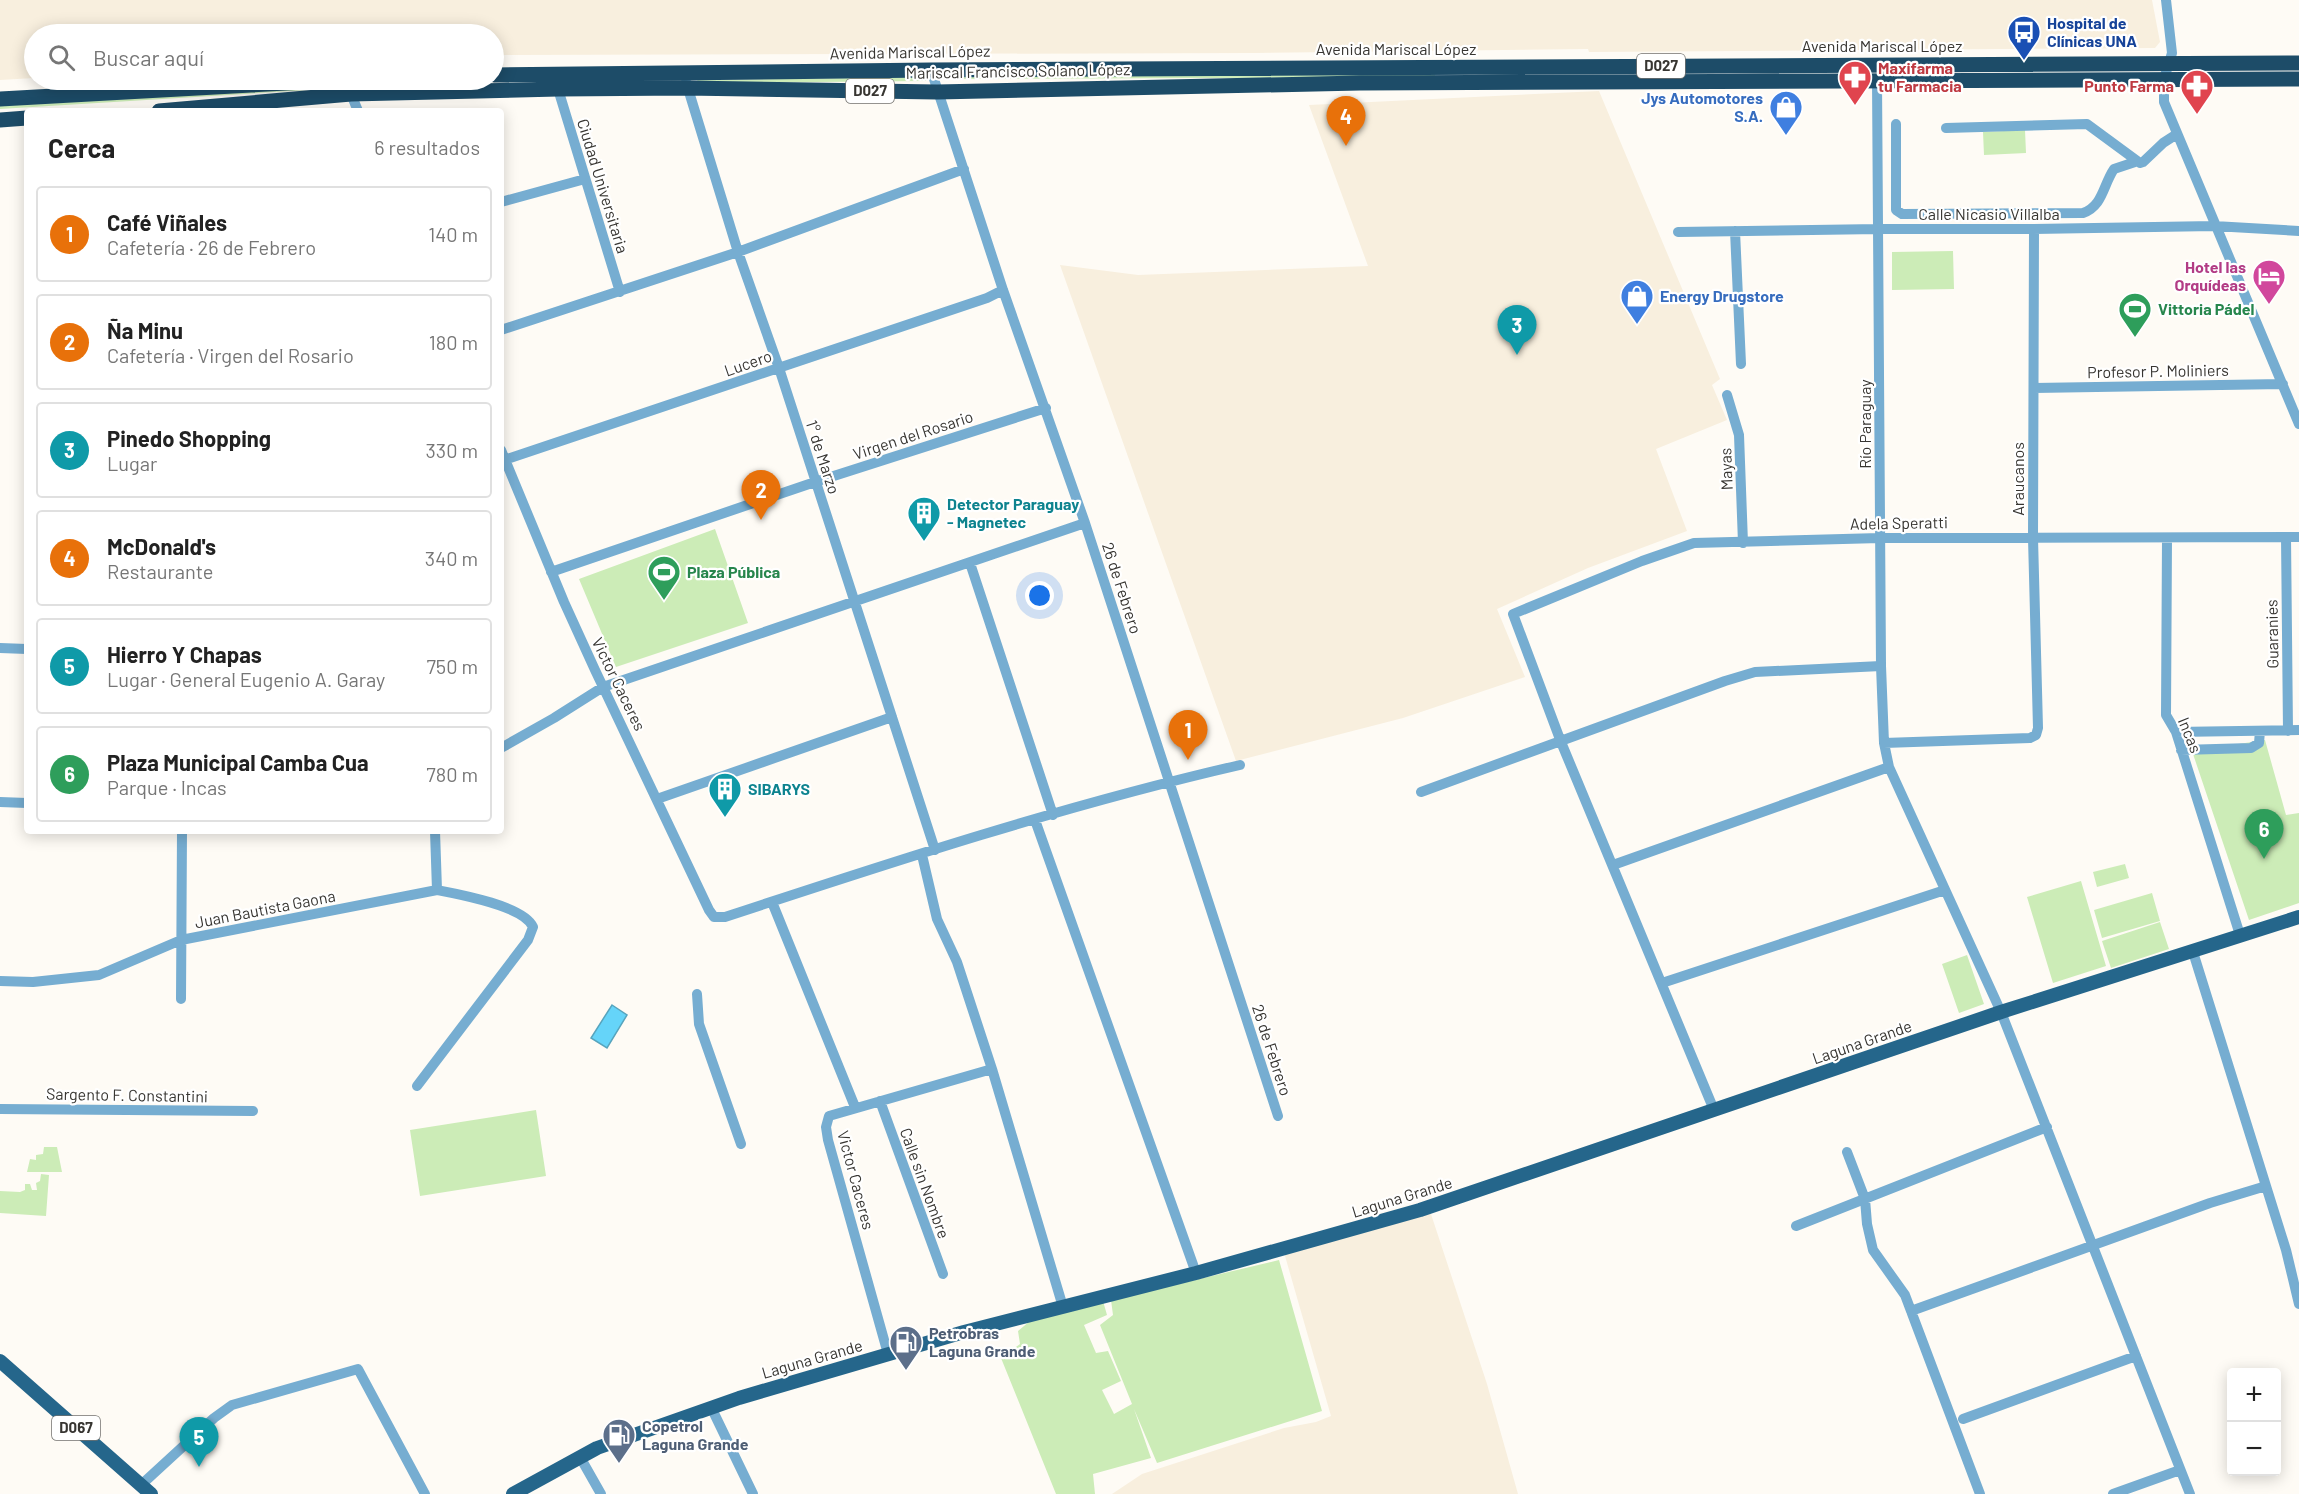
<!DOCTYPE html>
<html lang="es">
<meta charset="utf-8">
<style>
:root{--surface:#fff;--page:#f2f2f2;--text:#222;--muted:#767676;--line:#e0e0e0;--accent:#428096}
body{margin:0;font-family:Barlow,sans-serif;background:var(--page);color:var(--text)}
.controls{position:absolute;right:18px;bottom:18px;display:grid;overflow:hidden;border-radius:6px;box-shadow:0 3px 15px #0003}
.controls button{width:54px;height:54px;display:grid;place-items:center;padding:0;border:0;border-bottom:2px solid var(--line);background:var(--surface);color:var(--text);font:30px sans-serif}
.you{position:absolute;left:1040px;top:596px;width:21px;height:21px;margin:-15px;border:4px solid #fff;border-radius:50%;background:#1a73e8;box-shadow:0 0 0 9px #1a73e833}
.badge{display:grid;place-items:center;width:39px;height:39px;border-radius:50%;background:var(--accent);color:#fff;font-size:20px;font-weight:700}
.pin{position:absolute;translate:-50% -50px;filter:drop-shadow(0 2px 3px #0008)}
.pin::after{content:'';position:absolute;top:32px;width:21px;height:18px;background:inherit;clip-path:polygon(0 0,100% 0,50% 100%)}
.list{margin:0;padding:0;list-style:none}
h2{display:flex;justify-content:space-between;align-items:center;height:78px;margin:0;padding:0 24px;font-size:26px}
h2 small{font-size:20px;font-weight:400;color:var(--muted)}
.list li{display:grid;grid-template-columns:39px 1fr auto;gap:18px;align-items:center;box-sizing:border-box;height:96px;margin:0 12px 12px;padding:0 12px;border:2px solid var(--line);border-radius:6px}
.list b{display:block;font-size:22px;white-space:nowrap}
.list p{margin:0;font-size:20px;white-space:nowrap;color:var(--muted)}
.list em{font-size:20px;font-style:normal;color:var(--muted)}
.icon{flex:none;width:33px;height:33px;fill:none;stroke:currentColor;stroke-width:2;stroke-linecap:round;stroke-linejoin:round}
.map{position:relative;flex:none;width:2299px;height:1494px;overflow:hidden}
.search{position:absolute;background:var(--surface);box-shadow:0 3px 15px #0003;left:24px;top:24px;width:480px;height:66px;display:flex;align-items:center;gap:15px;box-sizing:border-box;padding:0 21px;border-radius:33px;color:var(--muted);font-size:22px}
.panel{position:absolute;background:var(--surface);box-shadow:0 3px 15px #0003;left:24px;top:108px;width:480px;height:726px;border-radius:6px}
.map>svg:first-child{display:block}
.built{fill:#f8efde}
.green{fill:#ccecb7}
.water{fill:#65d4f9;stroke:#57a4bd;stroke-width:1.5}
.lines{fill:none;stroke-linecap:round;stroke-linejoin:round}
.minor{stroke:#76add1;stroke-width:10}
.major{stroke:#25668b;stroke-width:14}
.highway{stroke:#1d4c68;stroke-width:15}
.labels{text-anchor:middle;stroke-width:4.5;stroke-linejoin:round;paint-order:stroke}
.shield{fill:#fff;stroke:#73726f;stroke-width:1.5}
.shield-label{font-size:15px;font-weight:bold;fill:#373531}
.transit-label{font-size:16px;font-weight:bold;fill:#164399;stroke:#fff;text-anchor:start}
.street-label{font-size:16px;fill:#373531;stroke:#fff}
.health-label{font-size:16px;font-weight:bold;fill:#be3a42;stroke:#fff;text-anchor:start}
.shop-label{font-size:16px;font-weight:bold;fill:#366cbe;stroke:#fff;text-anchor:end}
.hotel-label{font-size:16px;font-weight:bold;fill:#b23c85;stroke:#fff;text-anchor:end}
.leisure-label{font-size:16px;font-weight:bold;fill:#27864d;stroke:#fff;text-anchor:start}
.culture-label{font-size:16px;font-weight:bold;fill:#0d838f;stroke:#fff;text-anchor:start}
.service-label{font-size:16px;font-weight:bold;fill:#4e5e75;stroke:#fff;text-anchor:start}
</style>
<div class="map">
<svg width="2299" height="1494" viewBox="0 0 2299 1494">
<rect width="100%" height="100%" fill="#fefbf5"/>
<path class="built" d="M 0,0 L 2152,0 L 2160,42 L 2155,48 L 1589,52 L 1588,49 L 1255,53 L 494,55 L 494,34 L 34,34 L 34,78 L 0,80 Z
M 1599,91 L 1720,379 L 1712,385 L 1727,420 L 1656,449 L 1687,531 L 1588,568 L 1497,609 L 1525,677 L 1403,718 L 1236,761 L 1060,265 L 1138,275 L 1368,266 L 1309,105 Z
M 1430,1211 L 1487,1384 L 1518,1494 L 1112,1494 L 1142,1474 L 1284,1428 L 1316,1422 L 1331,1416 L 1283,1249 Z"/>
<path class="green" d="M 1435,74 L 1435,77 L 939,79 L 941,77 Z
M 927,77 L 926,81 L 699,83 L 697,80 Z
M 340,84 L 340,88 L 0,109 L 0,105 Z
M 2025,130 L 2026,153 L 1984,155 L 1983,132 Z
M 1953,251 L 1954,289 L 1892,290 L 1892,252 Z
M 715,529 L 748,623 L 616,667 L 579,579 Z
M 2265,740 L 2286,815 L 2299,813 L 2299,903 L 2249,920 L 2192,751 Z
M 2125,864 L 2129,878 L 2097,887 L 2093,872 Z
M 2081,881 L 2106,966 L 2053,983 L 2027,897 Z
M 2152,893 L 2160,921 L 2102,938 L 2094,910 Z
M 2160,922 L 2169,949 L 2111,968 L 2102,941 Z
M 1967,955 L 1984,1004 L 1959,1013 L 1942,964 Z
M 536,1110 L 546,1176 L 420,1196 L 410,1130 Z
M 44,1147 L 57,1147 L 62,1172 L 27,1172 L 30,1159 L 36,1160 L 36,1155 L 43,1154 Z
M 41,1174 L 49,1175 L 46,1216 L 0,1213 L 0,1191 L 20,1192 L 25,1190 L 25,1184 L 30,1184 L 32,1190 L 37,1190 L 36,1183 L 40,1181 Z
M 1279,1260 L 1322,1411 L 1157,1463 L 1134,1409 L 1151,1458 L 1093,1474 L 1095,1494 L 1056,1494 L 1001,1358 L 1020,1344 L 1018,1331 L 1030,1321 L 1103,1301 L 1107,1315 L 1084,1325 L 1096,1353 L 1108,1351 L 1121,1381 L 1102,1390 L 1114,1414 L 1132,1404 L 1100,1325 L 1113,1315 L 1111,1300 Z"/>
<path class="water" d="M 612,1005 L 627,1015 L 607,1048 L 591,1038 Z"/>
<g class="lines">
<path class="minor" d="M 2166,0 L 2172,53 L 2164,79 L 2164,102 L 2299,424
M 931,70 L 1003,290 L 1085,523 L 1278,1116
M 350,80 L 351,94 L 358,111
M 1877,80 L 1881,666 L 1884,743 L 1889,767 L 2001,1012 L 2190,1494
M 686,82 L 738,252 L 779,368 L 935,850
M 558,89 L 620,292
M 1896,124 L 1896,210 L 1902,214 L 2083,213 C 2103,206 2103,185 2114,169 L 2135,162
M 1946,128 L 2087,124 L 2140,163 L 2143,162 L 2163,143 L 2177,134
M 501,202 L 585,179
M 1735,231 L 1741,364
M 1678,232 L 1879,229 L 2034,229 L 2214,226 L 2299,231
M 501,330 L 738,252 L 964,169
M 2034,388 L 2283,384
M 1727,395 L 1739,435 L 1743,543
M 501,450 L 564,602 L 595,670 L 709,910 L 714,917 L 725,917 C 895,861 1066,805 1240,765
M 501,461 L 987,298 L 1003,290
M 2286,537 L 2288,731
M 2167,538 L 2166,715 L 2176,732 L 2240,935
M 970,563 L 1053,815
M 551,572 L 815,482 L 1046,408
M 0,648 L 27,649
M 2176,732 L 2299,730
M 1884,743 L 2030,738 L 2036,735 L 2038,728 L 2033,538 L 2034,229
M 501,748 L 554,718 L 603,687 L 1085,523
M 2181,750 L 2251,748 L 2259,743 L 2260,731
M 1421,792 L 1725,681 L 1755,672 L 1881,666
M 657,799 L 892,717
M 0,802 L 27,803
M 1035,820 L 1196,1273
M 435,831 L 437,890
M 922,855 L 937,919 L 957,962 L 992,1069 L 1063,1307
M 1613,865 L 1889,767
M 772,902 L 855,1107
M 2193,952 L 2286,1250 L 2299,1304
M 0,981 L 33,982 L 99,975 L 181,940 L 437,890 C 458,894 524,906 533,927 L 528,940 L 417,1086
M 1662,983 L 1945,890
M 697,994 L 699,1024 L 741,1144
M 181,999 L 182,831
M 880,1101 L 943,1274
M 0,1109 L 253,1111
M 1714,1110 L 1561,742 L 1513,614 L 1642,561 L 1694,543 L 1880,538 L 2299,537
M 1847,1152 L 1865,1199 L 1867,1224 L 1873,1250 L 1905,1295 L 1980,1494
M 1796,1226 L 2047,1127
M 1911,1311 L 2210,1203 L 2266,1186
M 888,1354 L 828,1140 L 826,1127 L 829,1116 L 992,1069
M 711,1407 L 753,1494
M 1963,1419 L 2136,1356
M 580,1457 L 601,1494
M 141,1485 L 214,1418 L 232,1405 L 358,1369 L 425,1494
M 2113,1494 L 2180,1470"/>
<path class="major" d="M 0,1361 L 151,1494
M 513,1494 L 597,1448 L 739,1398 L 964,1332 L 1196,1273 L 1420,1210 L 2001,1012 L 2299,917"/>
<path class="highway" d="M 494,75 L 931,70 L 2299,63
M 0,99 L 341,80
M 159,111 L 351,94 L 558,89 L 686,88 L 937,92 L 1360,83 L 2299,79
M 0,120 L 27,118"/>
</g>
<defs>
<symbol id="bus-pin" viewBox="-11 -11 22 30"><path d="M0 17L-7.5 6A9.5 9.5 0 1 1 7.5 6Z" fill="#1a4fb4" stroke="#fff"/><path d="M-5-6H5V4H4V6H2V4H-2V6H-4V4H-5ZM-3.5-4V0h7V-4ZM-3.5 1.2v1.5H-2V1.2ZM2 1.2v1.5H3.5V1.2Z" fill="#fff"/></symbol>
<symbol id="pharmacy-pin" viewBox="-11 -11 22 30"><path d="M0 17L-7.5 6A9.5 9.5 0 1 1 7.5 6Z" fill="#e0444e" stroke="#fff"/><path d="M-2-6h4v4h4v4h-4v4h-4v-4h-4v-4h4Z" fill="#fff"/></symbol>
<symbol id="shop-pin" viewBox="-11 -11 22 30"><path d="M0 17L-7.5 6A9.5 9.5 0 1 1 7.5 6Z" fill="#3f7fe0" stroke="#fff"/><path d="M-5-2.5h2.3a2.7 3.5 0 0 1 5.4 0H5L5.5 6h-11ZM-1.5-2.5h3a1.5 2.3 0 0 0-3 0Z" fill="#fff"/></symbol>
<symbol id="hotel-pin" viewBox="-11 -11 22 30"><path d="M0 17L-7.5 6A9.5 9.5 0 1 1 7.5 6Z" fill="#d1479c" stroke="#fff"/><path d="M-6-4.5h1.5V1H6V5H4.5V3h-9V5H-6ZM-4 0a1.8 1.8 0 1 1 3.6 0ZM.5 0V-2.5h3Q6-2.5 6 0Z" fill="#fff"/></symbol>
<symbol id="stadium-pin" viewBox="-11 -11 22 30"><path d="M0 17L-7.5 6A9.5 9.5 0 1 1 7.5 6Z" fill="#2e9e5b" stroke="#fff"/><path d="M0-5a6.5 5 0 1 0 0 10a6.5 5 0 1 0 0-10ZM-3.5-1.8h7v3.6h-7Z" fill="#fff"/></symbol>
<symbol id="building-pin" viewBox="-11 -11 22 30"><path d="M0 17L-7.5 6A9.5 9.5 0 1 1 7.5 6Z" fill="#0f9aa8" stroke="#fff"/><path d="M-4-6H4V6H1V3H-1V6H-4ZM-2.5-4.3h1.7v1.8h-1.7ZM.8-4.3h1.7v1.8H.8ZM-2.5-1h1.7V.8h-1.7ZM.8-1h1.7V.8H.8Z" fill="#fff"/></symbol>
<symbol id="fuel-pin" viewBox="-11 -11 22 30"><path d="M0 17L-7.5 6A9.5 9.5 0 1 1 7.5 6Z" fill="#5c6f8a" stroke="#fff"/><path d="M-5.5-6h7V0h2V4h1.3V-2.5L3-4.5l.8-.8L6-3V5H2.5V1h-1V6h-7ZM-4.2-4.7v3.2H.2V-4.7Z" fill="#fff"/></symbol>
</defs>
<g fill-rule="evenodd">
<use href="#bus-pin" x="2005" y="13" width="38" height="52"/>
<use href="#pharmacy-pin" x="1836" y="58" width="38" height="52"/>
<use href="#pharmacy-pin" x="2178" y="67" width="38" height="52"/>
<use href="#shop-pin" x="1767" y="88" width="38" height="52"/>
<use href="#hotel-pin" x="2250" y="257" width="38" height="52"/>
<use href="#shop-pin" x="1618" y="277" width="38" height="52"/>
<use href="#stadium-pin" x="2116" y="290" width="38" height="52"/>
<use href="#building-pin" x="905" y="494" width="38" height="52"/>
<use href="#stadium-pin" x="645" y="553" width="38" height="52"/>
<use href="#building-pin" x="706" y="770" width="38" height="52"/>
<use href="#fuel-pin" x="887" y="1323" width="38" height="52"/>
<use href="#fuel-pin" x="600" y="1416" width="38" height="52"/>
</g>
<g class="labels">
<g class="shield">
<rect x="1637" y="54" width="48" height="24" rx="4.5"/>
<rect x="846" y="79" width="48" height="24" rx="4.5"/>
<rect x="52" y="1416" width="48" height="24" rx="4.5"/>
</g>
<g class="shield-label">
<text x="1661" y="71">D027</text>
<text x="870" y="96">D027</text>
<text x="76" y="1433">D067</text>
</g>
<g class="transit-label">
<text x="2047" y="29">Hospital de<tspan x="2047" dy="18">Clínicas UNA</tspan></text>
</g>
<g class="street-label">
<text x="1882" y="52">Avenida Mariscal López</text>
<text x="1396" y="55">Avenida Mariscal López</text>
<text transform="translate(910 52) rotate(-1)" y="6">Avenida Mariscal López</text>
<text transform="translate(1018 71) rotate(-1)" y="6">Mariscal Francisco Solano López</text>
<text transform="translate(603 186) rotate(73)" y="6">Ciudad Universitaria</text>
<text x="1989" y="220">Calle Nicasio Villalba</text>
<text transform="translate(748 363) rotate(-19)" y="6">Lucero</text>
<text transform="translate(2158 371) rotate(-1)" y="6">Profesor P. Moliniers</text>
<text transform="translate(1865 424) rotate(-90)" y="6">Río Paraguay</text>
<text transform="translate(913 435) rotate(-18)" y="6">Virgen del Rosario</text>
<text transform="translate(823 457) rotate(72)" y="6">1° de Marzo</text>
<text transform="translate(1726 469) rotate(-92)" y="6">Mayas</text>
<text transform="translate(2018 479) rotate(-90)" y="6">Araucanos</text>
<text transform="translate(1899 523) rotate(-1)" y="6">Adela Speratti</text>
<text transform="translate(1122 588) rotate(72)" y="6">26 de Febrero</text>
<text transform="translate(2272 634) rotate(-91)" y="6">Guaranies</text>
<text transform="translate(619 684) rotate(64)" y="6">Victor Caceres</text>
<text transform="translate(2190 735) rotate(68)" y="6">Incas</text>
<text transform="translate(265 909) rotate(-11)" y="6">Juan Bautista Gaona</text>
<text transform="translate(1862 1042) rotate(-19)" y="6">Laguna Grande</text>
<text transform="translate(1272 1050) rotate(72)" y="6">26 de Febrero</text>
<text transform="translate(127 1095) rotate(1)" y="6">Sargento F. Constantini</text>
<text transform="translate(856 1180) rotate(75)" y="6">Victor Caceres</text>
<text transform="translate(925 1183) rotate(70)" y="6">Calle sin Nombre</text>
<text transform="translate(1402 1197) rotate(-17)" y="6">Laguna Grande</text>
<text transform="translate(812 1359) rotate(-16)" y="6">Laguna Grande</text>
</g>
<g class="health-label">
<text x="1878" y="74">Maxifarma<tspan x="1878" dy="18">tu Farmacia</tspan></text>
<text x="2174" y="92" text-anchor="end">Punto Farma</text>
</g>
<g class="shop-label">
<text x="1763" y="104">Jys Automotores<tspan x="1763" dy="18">S.A.</tspan></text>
<text x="1660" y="302" text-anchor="start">Energy Drugstore</text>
</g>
<g class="hotel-label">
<text x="2246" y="273">Hotel las<tspan x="2246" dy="18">Orquídeas</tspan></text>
</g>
<g class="leisure-label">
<text x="2158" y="315">Vittoria Pádel</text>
<text x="687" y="578">Plaza Pública</text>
</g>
<g class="culture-label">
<text x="947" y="510">Detector Paraguay<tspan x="947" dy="18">- Magnetec</tspan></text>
<text x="748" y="795">SIBARYS</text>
</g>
<g class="service-label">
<text x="929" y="1339">Petrobras<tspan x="929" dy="18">Laguna Grande</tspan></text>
<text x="642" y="1432">Copetrol<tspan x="642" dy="18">Laguna Grande</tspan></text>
</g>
</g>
</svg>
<div class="controls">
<button>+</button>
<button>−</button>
</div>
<div class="you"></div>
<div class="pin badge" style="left:1188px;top:760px;background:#e8710a">1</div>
<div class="pin badge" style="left:761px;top:520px;background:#e8710a">2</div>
<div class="pin badge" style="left:1517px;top:355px;background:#0f9aa8">3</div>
<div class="pin badge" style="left:1346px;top:146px;background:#e8710a">4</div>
<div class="pin badge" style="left:199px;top:1467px;background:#0f9aa8">5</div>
<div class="pin badge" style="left:2264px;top:859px;background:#2e9e5b">6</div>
<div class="search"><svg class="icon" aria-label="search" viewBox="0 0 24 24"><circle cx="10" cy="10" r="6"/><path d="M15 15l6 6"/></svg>Buscar aquí</div>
<section class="panel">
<h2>Cerca<small>6 resultados</small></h2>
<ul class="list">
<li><span class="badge" style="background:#e8710a">1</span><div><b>Café Viñales</b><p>Cafetería · 26 de Febrero</p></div><em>140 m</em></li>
<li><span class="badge" style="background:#e8710a">2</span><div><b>Ña Minu</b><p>Cafetería · Virgen del Rosario</p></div><em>180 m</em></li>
<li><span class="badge" style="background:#0f9aa8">3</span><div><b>Pinedo Shopping</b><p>Lugar</p></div><em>330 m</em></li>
<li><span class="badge" style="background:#e8710a">4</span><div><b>McDonald's</b><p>Restaurante</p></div><em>340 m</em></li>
<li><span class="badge" style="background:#0f9aa8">5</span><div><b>Hierro Y Chapas</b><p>Lugar · General Eugenio A. Garay</p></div><em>750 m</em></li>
<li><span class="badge" style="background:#2e9e5b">6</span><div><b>Plaza Municipal Camba Cua</b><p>Parque · Incas</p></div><em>780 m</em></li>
</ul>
</section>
</div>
